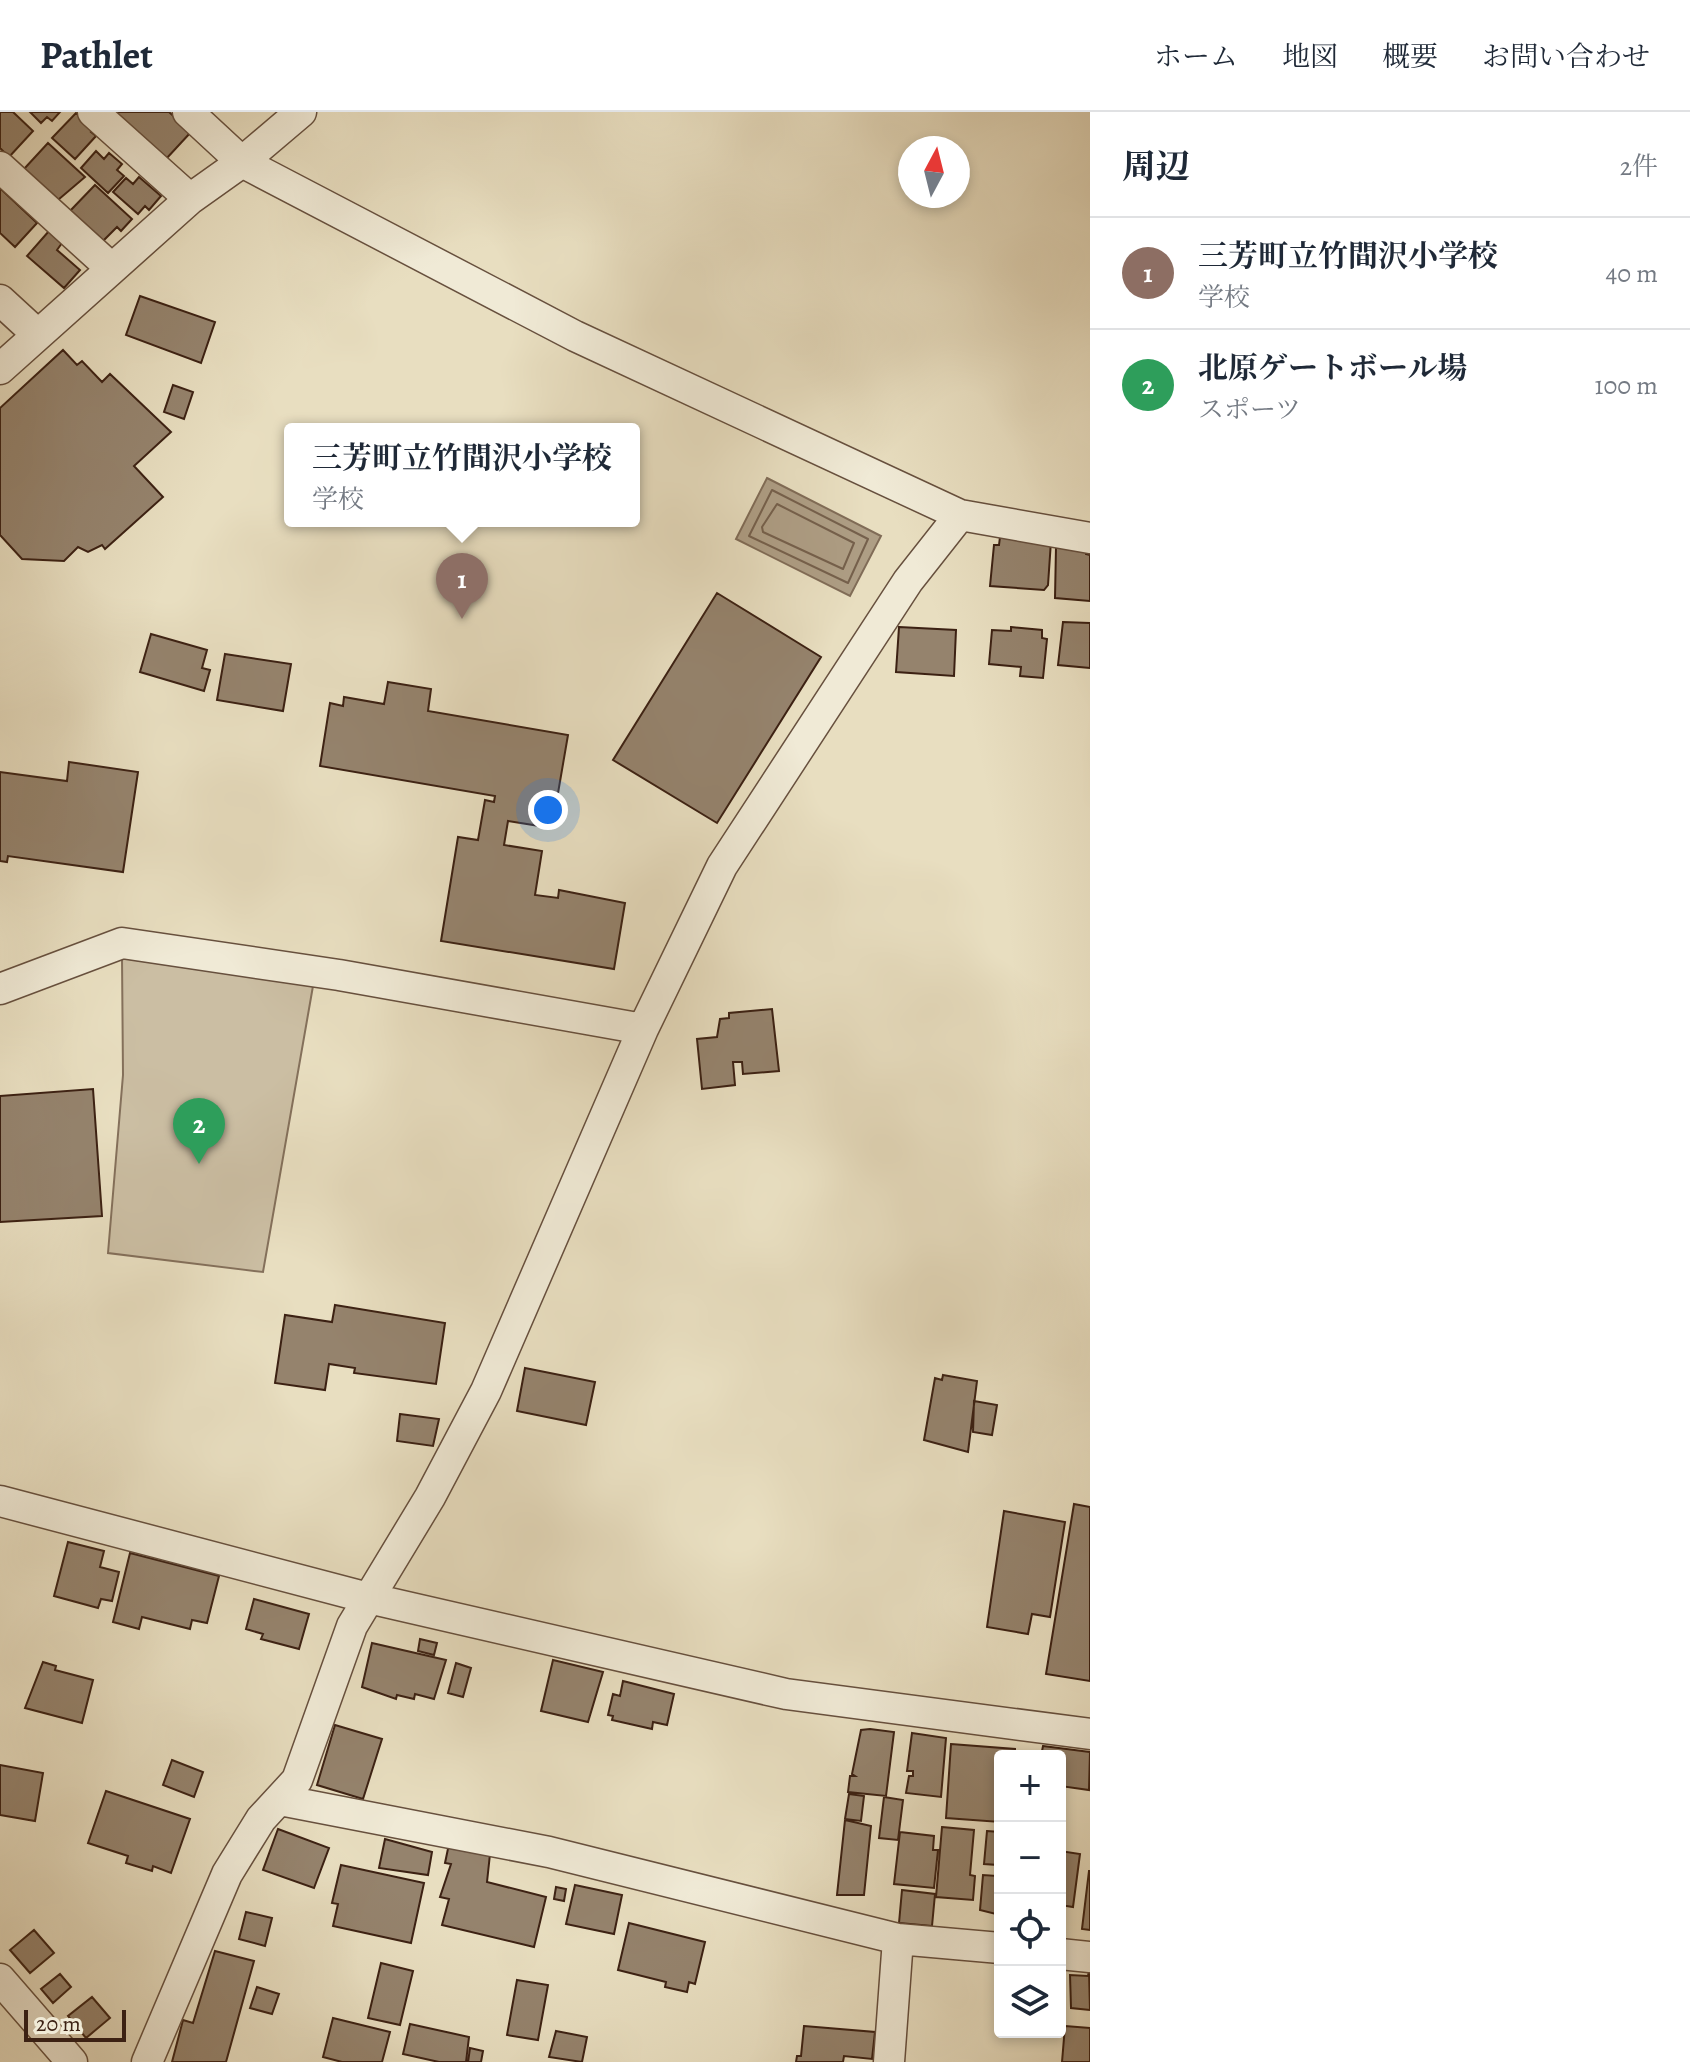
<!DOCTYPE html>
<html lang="ja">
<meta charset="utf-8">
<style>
:root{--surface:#fff;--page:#f2f2f3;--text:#1f2937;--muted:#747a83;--line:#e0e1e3;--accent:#0b8043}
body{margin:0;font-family:Alegreya,"Noto Serif JP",serif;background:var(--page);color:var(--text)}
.controls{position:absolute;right:24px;bottom:24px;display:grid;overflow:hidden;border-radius:8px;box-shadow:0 4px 12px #0003}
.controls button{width:72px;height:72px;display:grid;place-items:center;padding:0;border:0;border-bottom:2px solid var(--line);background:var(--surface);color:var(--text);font:40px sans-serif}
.compass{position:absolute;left:898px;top:24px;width:72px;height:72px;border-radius:50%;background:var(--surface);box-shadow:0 4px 12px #0003;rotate:7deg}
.scale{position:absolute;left:24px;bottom:20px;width:102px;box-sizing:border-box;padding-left:8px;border:4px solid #3c2113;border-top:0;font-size:22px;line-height:28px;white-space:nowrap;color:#3c2113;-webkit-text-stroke:6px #f0ead6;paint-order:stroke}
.you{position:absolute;left:548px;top:698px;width:28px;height:28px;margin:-20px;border:6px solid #fff;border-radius:50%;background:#1a73e8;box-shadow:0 0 0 12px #1a73e833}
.badge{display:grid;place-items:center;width:52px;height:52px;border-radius:50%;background:var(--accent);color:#fff;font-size:26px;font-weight:700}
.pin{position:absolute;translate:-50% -66px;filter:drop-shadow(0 2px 4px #0008)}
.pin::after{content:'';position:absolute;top:42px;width:28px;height:24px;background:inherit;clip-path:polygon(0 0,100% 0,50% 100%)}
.popup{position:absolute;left:284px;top:311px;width:356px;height:104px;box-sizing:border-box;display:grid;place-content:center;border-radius:8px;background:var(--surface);filter:drop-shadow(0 2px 6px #0005);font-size:26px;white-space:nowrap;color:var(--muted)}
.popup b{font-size:30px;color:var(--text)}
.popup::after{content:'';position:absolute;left:50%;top:100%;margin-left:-16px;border:16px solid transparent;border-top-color:var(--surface)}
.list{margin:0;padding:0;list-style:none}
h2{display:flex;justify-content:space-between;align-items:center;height:104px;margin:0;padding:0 32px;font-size:34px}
h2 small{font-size:26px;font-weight:400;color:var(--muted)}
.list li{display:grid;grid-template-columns:52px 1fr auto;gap:24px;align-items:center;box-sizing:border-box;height:112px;padding:0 32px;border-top:2px solid var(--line)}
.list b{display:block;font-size:30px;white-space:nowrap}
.list p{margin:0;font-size:26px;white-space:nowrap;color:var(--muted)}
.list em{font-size:26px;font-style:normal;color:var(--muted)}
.icon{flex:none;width:44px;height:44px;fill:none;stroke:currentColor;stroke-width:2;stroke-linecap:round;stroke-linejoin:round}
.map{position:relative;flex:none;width:1090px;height:1950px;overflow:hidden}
header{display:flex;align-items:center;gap:48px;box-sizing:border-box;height:112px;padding:0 40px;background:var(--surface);border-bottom:2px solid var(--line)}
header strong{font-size:38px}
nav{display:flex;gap:44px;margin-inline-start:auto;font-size:28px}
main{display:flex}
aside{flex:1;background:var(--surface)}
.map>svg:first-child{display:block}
.green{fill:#cbbea3;stroke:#84705b;stroke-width:2}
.water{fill:#ae9e85;stroke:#806c57;stroke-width:2}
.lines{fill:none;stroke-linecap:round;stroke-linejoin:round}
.shore{stroke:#75604c;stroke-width:2}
.building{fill:#95836d;stroke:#3c2113;stroke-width:2}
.street-casing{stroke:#67503e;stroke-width:33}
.street{stroke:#f0ead6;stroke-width:30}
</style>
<header>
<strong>Pathlet</strong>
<nav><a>ホーム</a><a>地図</a><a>概要</a><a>お問い合わせ</a></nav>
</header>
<main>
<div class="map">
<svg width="1090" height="1950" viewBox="0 0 1090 1950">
<rect width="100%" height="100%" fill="#e8dec0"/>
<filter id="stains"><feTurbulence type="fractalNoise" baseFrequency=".0025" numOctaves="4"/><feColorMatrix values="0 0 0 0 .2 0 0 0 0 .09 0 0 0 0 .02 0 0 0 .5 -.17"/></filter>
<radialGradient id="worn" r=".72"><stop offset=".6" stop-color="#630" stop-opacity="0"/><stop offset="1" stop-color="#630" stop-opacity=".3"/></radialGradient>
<path class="green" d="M 122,846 L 313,874 L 263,1160 L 108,1141 L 123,963 Z"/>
<path class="water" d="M 767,366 L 881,424 L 850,484 L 736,427 Z"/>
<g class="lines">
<path class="shore" d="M 772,378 L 868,427 L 848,471 L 749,424 Z
M 777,392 L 854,431 L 843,457 L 763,420 L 762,415 Z"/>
</g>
<path class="building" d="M 0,0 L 13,0 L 33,19 L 9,45 L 0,36 Z
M 30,0 L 60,0 L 52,9 L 47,5 L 41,11 Z
M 115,0 L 169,0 L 191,20 L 166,47 Z
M 76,1 L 94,17 L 91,20 L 96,24 L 75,47 L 52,26 Z
M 48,31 L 85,65 L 58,88 L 24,57 Z
M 96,39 L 104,47 L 109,41 L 122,52 L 117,58 L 124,64 L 108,81 L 81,56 Z
M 139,65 L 161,84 L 149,98 L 145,94 L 138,102 L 113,80 L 126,66 L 133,72 Z
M 95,73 L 132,107 L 121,119 L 117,115 L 102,130 L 69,100 Z
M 0,76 L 37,111 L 15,135 L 0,121 Z
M 49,119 L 62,131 L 57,138 L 80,158 L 64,176 L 27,144 Z
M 140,184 L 215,210 L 201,251 L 126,223 Z
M 63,238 L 77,253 L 82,249 L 102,270 L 110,262 L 171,320 L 134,354 L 163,385 L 105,437 L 102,433 L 88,440 L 78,435 L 64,449 L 22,447 L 0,423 L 0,296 Z
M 173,273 L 193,280 L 184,307 L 164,300 Z
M 1000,425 L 1051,429 L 1048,473 L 1044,478 L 990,474 L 994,433 L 999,433 Z
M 1056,435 L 1086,437 L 1086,442 L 1090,443 L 1090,489 L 1055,486 Z
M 717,481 L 821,545 L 717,711 L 613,648 Z
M 1063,510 L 1090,511 L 1090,556 L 1058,553 Z
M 899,515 L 956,518 L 954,564 L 896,560 Z
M 1011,515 L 1042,518 L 1042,526 L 1047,527 L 1043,566 L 1020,564 L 1021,555 L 989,552 L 992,518 L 1011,519 Z
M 151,522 L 207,538 L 202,556 L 210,558 L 204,579 L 140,560 Z
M 225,542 L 291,552 L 283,599 L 217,588 Z
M 388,570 L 431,577 L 428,599 L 568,623 L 552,716 L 508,709 L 504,733 L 542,739 L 535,783 L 558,786 L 559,778 L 625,791 L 614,857 L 441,829 L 458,725 L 478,728 L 485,688 L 494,690 L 495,684 L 320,654 L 330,591 L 343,594 L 344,585 L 384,592 Z
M 69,650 L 138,660 L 123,760 L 8,744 L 7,750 L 0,749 L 0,660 L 67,669 Z
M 772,897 L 779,959 L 743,962 L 742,950 L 733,950 L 735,973 L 702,977 L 697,927 L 717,925 L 720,907 L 729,906 L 729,901 Z
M 93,977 L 102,1104 L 0,1110 L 0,984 Z
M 335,1193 L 445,1211 L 436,1272 L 354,1261 L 355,1256 L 329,1252 L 325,1278 L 275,1271 L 285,1203 L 332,1210 Z
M 525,1256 L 595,1270 L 586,1313 L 517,1299 Z
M 943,1263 L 977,1269 L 968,1340 L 924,1328 L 935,1266 L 942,1268 Z
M 974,1289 L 997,1293 L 992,1323 L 973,1320 Z
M 400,1302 L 439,1307 L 433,1334 L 397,1329 Z
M 1074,1392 L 1090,1395 L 1090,1569 L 1046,1562 Z
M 1004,1399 L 1065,1410 L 1050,1505 L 1032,1502 L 1028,1522 L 987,1515 Z
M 68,1430 L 104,1439 L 100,1455 L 119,1460 L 112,1489 L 101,1487 L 98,1496 L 54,1484 Z
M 130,1441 L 219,1464 L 207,1511 L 192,1508 L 190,1517 L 142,1505 L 139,1517 L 113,1510 Z
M 254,1487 L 309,1502 L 299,1537 L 261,1527 L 263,1522 L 246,1517 Z
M 420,1527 L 437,1531 L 434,1543 L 418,1539 Z
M 372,1531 L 446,1548 L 434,1587 L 415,1582 L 414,1587 L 397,1583 L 396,1587 L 362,1575 Z
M 553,1548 L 603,1560 L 588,1610 L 541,1599 Z
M 43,1550 L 56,1554 L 55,1558 L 93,1568 L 82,1611 L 25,1596 Z
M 456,1551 L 471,1556 L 463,1585 L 448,1581 Z
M 623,1569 L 674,1582 L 667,1613 L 653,1610 L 652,1617 L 612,1608 L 613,1604 L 608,1603 L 613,1582 L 620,1584 Z
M 335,1613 L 382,1627 L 363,1687 L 317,1673 Z
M 870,1617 L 894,1620 L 886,1684 L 848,1680 L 850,1664 L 855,1664 L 852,1662 L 861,1618 Z
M 912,1621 L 946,1626 L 941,1685 L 906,1681 L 909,1664 L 913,1664 L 913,1659 L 907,1659 Z
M 951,1632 L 1015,1637 L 1015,1644 L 1000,1644 L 1000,1710 L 946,1706 Z
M 1043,1634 L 1090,1640 L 1089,1678 L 1060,1674 L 1060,1644 L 1041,1644 Z
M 172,1648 L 203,1660 L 194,1685 L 163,1673 Z
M 0,1653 L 43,1661 L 35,1709 L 0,1703 Z
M 106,1679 L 190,1707 L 171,1761 L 153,1754 L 152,1759 L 126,1751 L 128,1744 L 88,1731 Z
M 849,1682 L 864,1684 L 861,1709 L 845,1707 Z
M 884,1685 L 903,1688 L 898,1728 L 879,1726 Z
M 845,1708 L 871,1714 L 864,1783 L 837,1783 Z
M 942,1715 L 974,1718 L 970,1763 L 975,1764 L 973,1788 L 936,1785 Z
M 278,1717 L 329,1736 L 314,1776 L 263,1758 Z
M 987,1719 L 1000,1720 L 1000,1803 L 980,1798 L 983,1763 L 997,1764 L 998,1753 L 984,1752 Z
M 900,1720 L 934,1724 L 933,1738 L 938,1738 L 934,1776 L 894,1772 Z
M 385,1727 L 432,1740 L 428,1763 L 379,1756 Z
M 449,1732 L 490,1742 L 487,1770 L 546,1785 L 534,1835 L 442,1813 L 449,1787 L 440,1785 L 451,1752 L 445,1751 Z
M 1060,1739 L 1080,1742 L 1073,1795 L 1060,1793 Z
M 341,1753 L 424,1771 L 411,1831 L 333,1814 L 338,1792 L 332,1791 Z
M 1089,1759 L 1090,1759 L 1090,1818 L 1082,1817 Z
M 575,1773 L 622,1783 L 614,1822 L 566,1812 Z
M 556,1775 L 566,1777 L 564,1789 L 554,1787 Z
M 902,1778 L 935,1782 L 932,1814 L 899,1811 Z
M 246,1800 L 272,1806 L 265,1834 L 239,1827 Z
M 629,1811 L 705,1830 L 695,1872 L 689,1870 L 687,1880 L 665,1875 L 666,1870 L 618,1858 Z
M 34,1818 L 54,1841 L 30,1861 L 10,1838 Z
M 215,1839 L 254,1849 L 226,1950 L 172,1950 L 183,1908 L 193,1911 Z
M 381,1851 L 413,1859 L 400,1913 L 368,1906 Z
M 1089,1859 L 1090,1898 L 1071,1896 L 1070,1863 L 1088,1864 Z
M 60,1862 L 71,1875 L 53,1891 L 41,1877 Z
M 517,1868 L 548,1873 L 538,1928 L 507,1923 Z
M 257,1875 L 279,1882 L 272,1902 L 250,1896 Z
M 92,1885 L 110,1906 L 86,1926 L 68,1904 Z
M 333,1906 L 390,1920 L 382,1950 L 342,1950 L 323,1945 Z
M 410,1912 L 469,1925 L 466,1950 L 439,1950 L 403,1942 Z
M 804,1914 L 875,1920 L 872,1947 L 844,1944 L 843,1950 L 796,1950 L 797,1944 L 801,1944 Z
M 1065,1914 L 1090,1916 L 1090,1950 L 1062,1950 Z
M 556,1919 L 587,1925 L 582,1950 L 549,1945 Z
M 470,1936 L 483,1939 L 481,1950 L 468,1950 Z"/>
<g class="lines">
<defs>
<path id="street" d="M 93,0 L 190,87
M 188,0 L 242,50 L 575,224 L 960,403 L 1090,426
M 0,55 L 111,156
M 0,188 L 37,222
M 0,257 L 190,87 L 242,50 L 301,0
M 0,877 L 122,831 L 339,863 L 643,917
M 0,1389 L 368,1486 L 786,1582 L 1090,1622
M 280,1688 L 549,1740 L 898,1827 L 1000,1836
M 1060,1842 L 1090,1845
M 0,1867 L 72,1950
M 147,1950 L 227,1762 L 261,1707 L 297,1668 L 352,1514 L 430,1385 L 486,1279 L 643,917 L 722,754 L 908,469 L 960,403
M 889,1950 L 898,1827"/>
</defs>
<use href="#street" class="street-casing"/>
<use href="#street" class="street"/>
</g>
<rect width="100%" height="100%" filter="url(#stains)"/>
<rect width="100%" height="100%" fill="url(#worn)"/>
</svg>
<div class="controls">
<button>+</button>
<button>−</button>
<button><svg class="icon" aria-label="locate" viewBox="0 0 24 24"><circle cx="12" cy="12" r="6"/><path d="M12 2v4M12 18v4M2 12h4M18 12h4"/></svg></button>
<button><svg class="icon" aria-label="layers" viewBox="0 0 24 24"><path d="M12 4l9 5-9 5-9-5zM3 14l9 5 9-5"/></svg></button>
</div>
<svg class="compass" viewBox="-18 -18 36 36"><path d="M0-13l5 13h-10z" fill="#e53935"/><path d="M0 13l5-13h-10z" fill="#747a83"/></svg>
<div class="scale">20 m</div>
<div class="you"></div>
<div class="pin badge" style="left:462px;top:507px;background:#8d6e63">1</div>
<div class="popup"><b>三芳町立竹間沢小学校</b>学校</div>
<div class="pin badge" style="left:199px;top:1052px;background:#2e9e5b">2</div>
</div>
<aside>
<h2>周辺<small>2件</small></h2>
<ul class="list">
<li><span class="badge" style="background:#8d6e63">1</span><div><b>三芳町立竹間沢小学校</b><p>学校</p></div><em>40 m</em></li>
<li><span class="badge" style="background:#2e9e5b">2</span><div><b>北原ゲートボール場</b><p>スポーツ</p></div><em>100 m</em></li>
</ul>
</aside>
</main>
